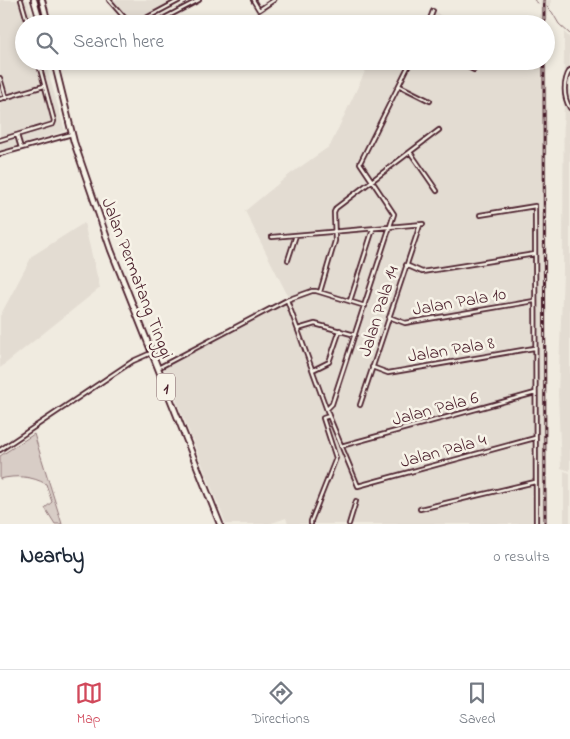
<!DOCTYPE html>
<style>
:root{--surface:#fff;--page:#f6f6f7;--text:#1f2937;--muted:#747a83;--line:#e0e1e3;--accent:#d1495b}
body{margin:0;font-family:"Indie Flower",sans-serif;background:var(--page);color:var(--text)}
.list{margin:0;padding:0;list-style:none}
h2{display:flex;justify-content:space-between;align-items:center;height:65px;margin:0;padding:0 20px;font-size:21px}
h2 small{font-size:16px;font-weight:400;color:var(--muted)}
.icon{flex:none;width:28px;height:28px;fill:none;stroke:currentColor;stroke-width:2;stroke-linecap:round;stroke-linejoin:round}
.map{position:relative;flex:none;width:570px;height:524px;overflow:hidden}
.search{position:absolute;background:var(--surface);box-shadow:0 2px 8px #0003;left:15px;right:15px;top:15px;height:55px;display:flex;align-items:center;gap:12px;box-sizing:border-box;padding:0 18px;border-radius:28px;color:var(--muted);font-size:19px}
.sheet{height:145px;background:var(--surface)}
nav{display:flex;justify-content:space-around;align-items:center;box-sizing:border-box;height:70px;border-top:1px solid var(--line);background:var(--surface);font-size:14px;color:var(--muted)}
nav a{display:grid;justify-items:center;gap:2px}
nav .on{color:var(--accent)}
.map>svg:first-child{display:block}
.built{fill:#e3dcd2}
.green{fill:#d8cdc6;stroke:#917678}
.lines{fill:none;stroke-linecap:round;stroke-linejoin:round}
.stream{stroke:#8b6f72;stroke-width:1}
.minor-casing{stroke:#4a1f2b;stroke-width:6}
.trunk-casing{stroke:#4a1f2b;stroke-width:8}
.minor{stroke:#f7f3e8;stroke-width:2.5}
.trunk{stroke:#f7f3e8;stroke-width:4.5}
.rail-casing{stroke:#4a1f2b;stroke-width:3}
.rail{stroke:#f7f3e8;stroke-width:1;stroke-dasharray:4;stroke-linecap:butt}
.labels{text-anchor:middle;stroke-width:5;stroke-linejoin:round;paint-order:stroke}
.shield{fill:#f7f3e8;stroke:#7e5f64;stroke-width:1}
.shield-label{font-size:16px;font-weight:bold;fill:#4a1f2b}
.street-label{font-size:18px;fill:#4a1f2b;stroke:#f7f3e8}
</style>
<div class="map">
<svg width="570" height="524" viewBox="0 0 570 524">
<rect width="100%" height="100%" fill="#f0ebe0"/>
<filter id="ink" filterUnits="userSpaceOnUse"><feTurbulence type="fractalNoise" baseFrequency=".02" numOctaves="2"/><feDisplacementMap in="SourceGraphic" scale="10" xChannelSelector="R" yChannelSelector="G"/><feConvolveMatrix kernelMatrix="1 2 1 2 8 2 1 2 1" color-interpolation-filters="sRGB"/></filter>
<g filter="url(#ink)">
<path class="built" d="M 0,0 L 28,0 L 34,24 L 24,24 L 24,61 L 45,61 L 65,131 L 0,151 Z
M 106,0 L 186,0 L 139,24 L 126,24 Z
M 540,0 L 551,0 L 547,21 L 547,524 L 288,524 L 286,518 L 269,524 L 226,524 L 162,364 L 288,296 L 245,211 L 289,175 L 330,146 L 370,61 L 392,61 L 404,68 L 407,61 L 546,61 L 546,24 L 540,24 Z
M 432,9 L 452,24 L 425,24 Z
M 564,32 L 570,38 L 570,471 L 561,468 L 558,393 L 563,273 Z
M 84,223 L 100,288 L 0,368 L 0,316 L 32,256 Z
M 564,471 L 570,473 L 570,524 L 564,524 Z"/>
<path class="green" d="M 34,434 L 62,524 L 55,524 L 45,508 L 52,502 L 46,484 C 32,476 16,475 0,479 L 0,456 Z"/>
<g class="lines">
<path class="stream" d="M 534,0 L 538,3
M 547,7 L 552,12 L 559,24 L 570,34"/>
<defs>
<path id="minor" d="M 21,0 L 28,24
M 109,0 L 130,24
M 253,0 L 259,10 L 274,0
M 135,24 L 180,0
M 153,24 L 199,0
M 428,24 L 433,11
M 456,61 L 474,70
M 56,64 L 63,61
M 570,70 C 563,81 563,97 570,108
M 0,78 L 6,98
M 400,86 L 430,101
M 0,99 L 44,86
M 17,135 L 21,148
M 0,140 L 53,124 L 54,121 L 38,61
M 410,152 L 437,191
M 0,154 L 72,134
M 480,215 L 535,206 L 536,524
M 272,237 L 423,224
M 288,260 L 296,235
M 406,265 L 422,272 L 535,254
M 320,292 L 335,241 L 334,212 L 336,208 L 439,130
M 287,300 L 329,416 L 358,486 L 535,438
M 350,301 L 373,229
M 389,317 L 405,323 L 534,301
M 298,329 L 315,324 L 355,335
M 372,367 L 388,373 L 534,348
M 158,368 L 287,300 L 312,291 L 316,291 L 365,306
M 313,370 L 329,362 L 340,330
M 360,405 L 420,225
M 327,409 L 332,404 L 394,214 L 360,163 L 411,61
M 341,446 L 535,393
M 0,450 L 133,361 L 151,353
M 420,509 L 535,482
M 311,524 L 311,521 L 336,458 L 323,418 L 329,416
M 349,524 L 356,501"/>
<path id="trunk" d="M 34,0 L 41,24
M 42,0 L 48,24
M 54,61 L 74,142 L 111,250 L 220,524"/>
</defs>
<use href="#minor" class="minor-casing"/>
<use href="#trunk" class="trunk-casing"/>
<use href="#minor" class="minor"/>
<use href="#trunk" class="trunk"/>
<defs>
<path id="rail" d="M 544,0 L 544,24
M 544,61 L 545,524"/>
</defs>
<use href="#rail" class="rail-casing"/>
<use href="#rail" class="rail"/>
</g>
</g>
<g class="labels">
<rect class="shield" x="157" y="373.5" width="18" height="27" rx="4"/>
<g class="shield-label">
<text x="166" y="393">1</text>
</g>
<g class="street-label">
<text transform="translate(138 278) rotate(69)" y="6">Jalan Permatang Tinggi</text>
<text transform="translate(459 301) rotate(-10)" y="6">Jalan Pala 10</text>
<text transform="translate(378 311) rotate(-72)" y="6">Jalan Pala 14</text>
<text transform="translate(451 349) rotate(-9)" y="6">Jalan Pala 8</text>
<text transform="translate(435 408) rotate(-15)" y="6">Jalan Pala 6</text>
<text transform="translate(443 450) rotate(-15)" y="6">Jalan Pala 4</text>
</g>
</g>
</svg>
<div class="search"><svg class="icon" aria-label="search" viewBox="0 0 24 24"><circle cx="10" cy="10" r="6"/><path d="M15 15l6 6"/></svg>Search here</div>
</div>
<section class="sheet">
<h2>Nearby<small>0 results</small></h2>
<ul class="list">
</ul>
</section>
<nav>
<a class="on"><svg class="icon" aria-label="map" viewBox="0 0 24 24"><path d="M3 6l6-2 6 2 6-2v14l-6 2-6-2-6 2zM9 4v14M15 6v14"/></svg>Map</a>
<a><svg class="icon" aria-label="directions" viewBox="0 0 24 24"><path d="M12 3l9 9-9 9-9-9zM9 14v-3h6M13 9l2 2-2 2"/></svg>Directions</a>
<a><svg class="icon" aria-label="saved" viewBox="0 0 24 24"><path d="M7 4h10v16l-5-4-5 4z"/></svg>Saved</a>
</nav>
